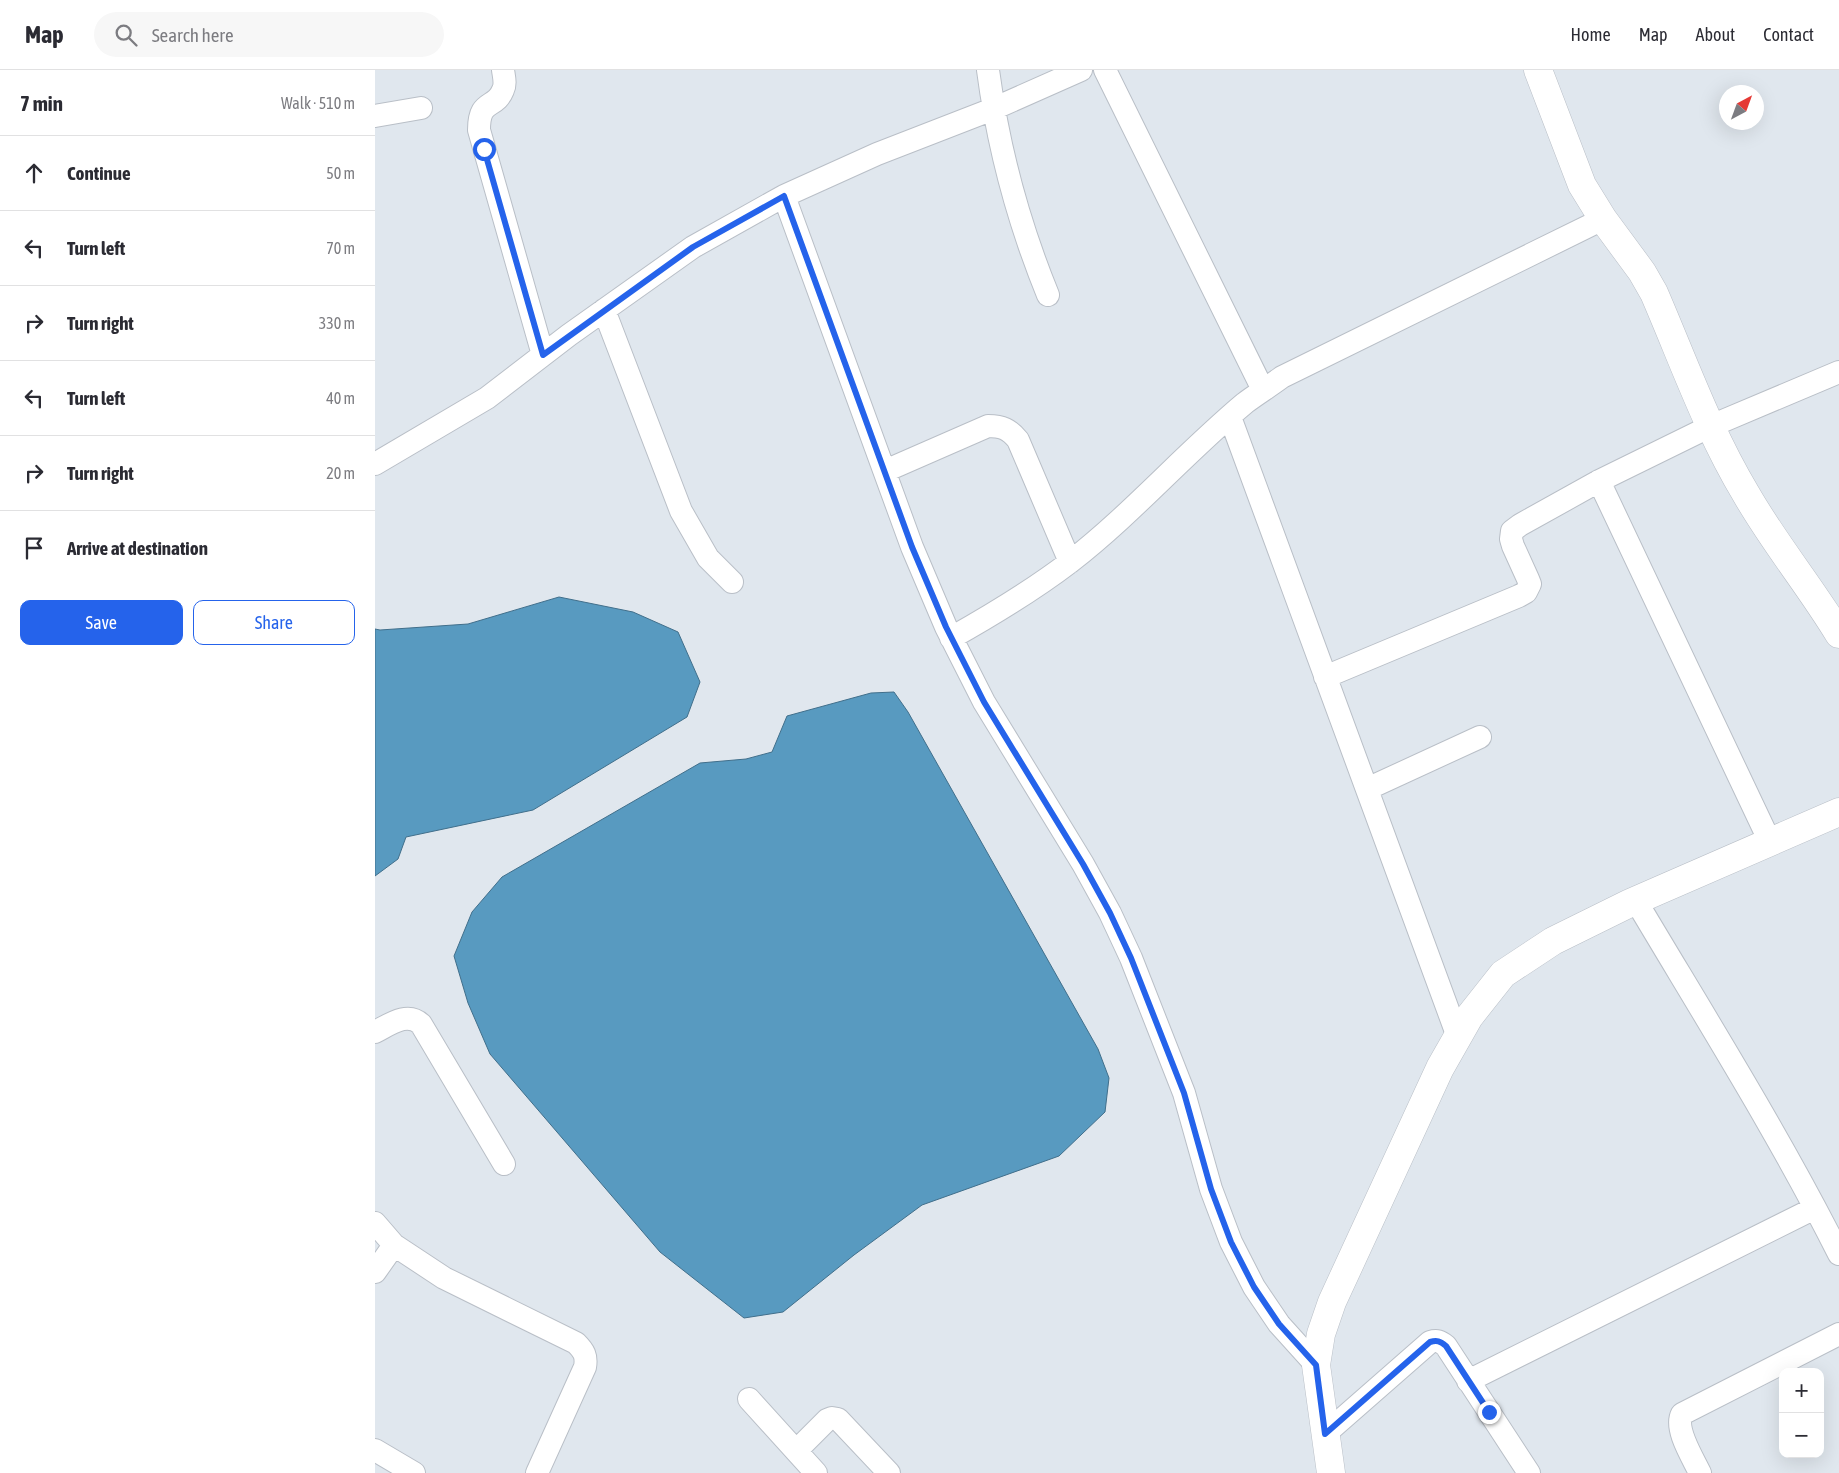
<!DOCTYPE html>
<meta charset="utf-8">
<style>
:root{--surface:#fff;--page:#f7f7f7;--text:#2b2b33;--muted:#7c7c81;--line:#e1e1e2;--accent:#2563eb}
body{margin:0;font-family:"Asap Condensed",sans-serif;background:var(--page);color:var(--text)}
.controls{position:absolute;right:15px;bottom:15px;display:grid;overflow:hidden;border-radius:10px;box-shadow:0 5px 20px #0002}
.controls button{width:45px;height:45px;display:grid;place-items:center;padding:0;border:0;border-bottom:1px solid var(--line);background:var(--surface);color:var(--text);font:25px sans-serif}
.compass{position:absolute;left:1344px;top:15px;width:45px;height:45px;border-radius:50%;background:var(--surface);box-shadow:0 5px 20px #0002;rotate:41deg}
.stop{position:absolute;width:15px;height:15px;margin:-11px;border:4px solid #2563eb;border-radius:50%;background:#fff}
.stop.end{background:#2563eb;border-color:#fff;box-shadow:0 1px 5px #0008}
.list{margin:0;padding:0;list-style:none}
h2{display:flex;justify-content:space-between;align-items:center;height:65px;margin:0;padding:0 20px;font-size:21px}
h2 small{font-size:16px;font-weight:400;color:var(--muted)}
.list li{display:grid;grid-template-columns:32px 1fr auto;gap:15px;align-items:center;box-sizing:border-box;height:75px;padding:0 20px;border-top:1px solid var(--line)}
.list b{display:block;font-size:19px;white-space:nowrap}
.list em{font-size:16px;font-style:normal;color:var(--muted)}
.actions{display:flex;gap:10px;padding:15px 20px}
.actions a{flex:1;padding:11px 0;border:1px solid var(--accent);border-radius:10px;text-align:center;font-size:18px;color:var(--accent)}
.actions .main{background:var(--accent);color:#fff}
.icon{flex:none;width:28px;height:28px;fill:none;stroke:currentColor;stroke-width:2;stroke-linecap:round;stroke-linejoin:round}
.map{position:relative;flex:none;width:1464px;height:1403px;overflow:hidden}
header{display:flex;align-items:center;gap:30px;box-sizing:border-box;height:70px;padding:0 25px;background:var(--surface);border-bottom:1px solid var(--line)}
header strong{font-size:24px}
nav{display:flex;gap:28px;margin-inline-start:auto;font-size:18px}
.search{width:350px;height:45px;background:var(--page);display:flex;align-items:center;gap:12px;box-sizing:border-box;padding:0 18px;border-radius:28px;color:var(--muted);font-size:19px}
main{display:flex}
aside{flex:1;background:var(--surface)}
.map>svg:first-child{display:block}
.water{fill:#589ac0;stroke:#416f8b}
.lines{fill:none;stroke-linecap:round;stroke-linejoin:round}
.minor-casing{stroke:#b9bfc7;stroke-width:24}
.tertiary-casing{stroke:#b9bfc7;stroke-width:29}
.minor{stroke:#fff;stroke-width:22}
.tertiary{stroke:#fff;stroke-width:28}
.route{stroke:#2563eb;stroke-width:6}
</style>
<header>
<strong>Map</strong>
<div class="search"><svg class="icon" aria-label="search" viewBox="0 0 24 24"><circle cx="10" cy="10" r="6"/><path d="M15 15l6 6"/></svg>Search here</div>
<nav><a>Home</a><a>Map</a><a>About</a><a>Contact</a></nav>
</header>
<main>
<aside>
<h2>7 min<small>Walk · 510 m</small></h2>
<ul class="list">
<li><svg class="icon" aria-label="ahead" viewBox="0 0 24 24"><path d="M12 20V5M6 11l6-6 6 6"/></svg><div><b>Continue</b></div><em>50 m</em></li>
<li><svg class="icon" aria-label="left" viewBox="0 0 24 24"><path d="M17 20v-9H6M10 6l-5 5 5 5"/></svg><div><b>Turn left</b></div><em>70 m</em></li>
<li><svg class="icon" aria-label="right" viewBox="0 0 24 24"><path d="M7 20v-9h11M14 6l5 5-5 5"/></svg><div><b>Turn right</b></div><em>330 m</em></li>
<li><svg class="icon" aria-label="left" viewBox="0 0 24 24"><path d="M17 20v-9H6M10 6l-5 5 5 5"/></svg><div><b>Turn left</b></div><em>40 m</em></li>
<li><svg class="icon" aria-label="right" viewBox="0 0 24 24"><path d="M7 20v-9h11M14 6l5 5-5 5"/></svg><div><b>Turn right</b></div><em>20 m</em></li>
<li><svg class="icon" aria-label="arrive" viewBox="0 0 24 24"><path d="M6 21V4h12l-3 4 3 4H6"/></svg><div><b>Arrive at destination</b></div></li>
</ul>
<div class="actions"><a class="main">Save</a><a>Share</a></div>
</aside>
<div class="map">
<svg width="1464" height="1403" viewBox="0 0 1464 1403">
<rect width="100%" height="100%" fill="#e0e7ee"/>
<path class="water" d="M 184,527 L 258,542 L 303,562 L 325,612 L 312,647 L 158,740 L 31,767 L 23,789 L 0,806 L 0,559 L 5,560 L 93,554 Z
M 519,622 L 533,642 L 723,979 L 734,1008 L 730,1042 L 684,1086 L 547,1135 L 479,1185 L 408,1242 L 369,1248 L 285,1182 L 115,984 L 93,933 L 79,886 L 97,842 L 127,807 L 325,693 L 371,689 L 397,682 L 412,646 L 496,623 Z"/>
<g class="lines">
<defs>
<path id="minor" d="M 128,0 C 129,7 131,14 128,20 C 120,40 104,28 104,60 L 168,285
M 613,0 C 623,76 644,154 673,225
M 730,0 L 888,320
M 0,46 L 46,38
M 409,126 L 537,477 L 571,557 L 609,632 L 708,794 L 735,843 L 756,888 L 809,1023 L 836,1119 L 856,1172 L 879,1217 L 904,1254 L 941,1295
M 229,240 L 306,441 L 333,488 L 357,512
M 855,347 L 1083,967
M 0,394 L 112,328 L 194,265 L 318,177 L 409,126 L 502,84 L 618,39 L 706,0
M 510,401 L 613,356 C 627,356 634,359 643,370 L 695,492
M 1224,411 L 1395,772
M 576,568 C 617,545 657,521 695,492 C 757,444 809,384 870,333 C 882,324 895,316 907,307 L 1228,149
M 950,607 L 1144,526 L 1151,522 L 1155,514 L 1153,509 L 1138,476 L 1136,469 L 1137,461 L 1145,455 L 1224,411 L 1336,356 L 1464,302
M 992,719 L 1105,667
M 1261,831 C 1330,947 1403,1063 1464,1184
M 0,962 C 14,955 32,941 46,954 L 129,1094
M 0,1153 L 19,1175 L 69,1208 L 201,1273 C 209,1281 212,1286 210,1297 L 162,1403
M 0,1202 L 19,1175
M 1093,1311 L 1440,1138
M 374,1329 L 441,1403
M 950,1364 L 1055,1272 C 1062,1270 1065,1271 1071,1276 L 1154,1403
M 0,1380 L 39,1403
M 421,1381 L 452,1350 L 457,1348 L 463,1349 L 514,1403
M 1325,1403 C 1318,1388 1299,1359 1307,1344 L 1464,1264"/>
<path id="tertiary" d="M 1163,0 L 1207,115 L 1228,149 L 1267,202 L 1279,223 C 1308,290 1333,361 1371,424 C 1399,473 1435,516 1464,564
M 956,1403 L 941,1295 L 946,1264 L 957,1232 L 1065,998 L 1094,947 L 1128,904 L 1178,871 L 1255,833 L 1464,742"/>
</defs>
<use href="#minor" class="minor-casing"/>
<use href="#tertiary" class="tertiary-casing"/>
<use href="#minor" class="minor"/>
<use href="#tertiary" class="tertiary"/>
</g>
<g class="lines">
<path class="route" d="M 109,79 L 168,285 L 318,177 L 409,126 L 537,477 L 571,557 L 609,632 L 708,794 L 735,843 L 756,888 L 809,1023 L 836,1119 L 856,1172 L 879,1217 L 904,1254 L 941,1295 L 950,1364 L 1055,1272 C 1062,1270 1065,1271 1071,1276 L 1114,1342"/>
</g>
</svg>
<div class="controls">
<button>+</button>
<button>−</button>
</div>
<svg class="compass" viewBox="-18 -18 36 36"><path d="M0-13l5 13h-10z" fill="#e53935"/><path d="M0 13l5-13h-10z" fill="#7c7c81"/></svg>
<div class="stop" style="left:109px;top:79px"></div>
<div class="stop end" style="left:1114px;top:1342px"></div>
</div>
</main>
